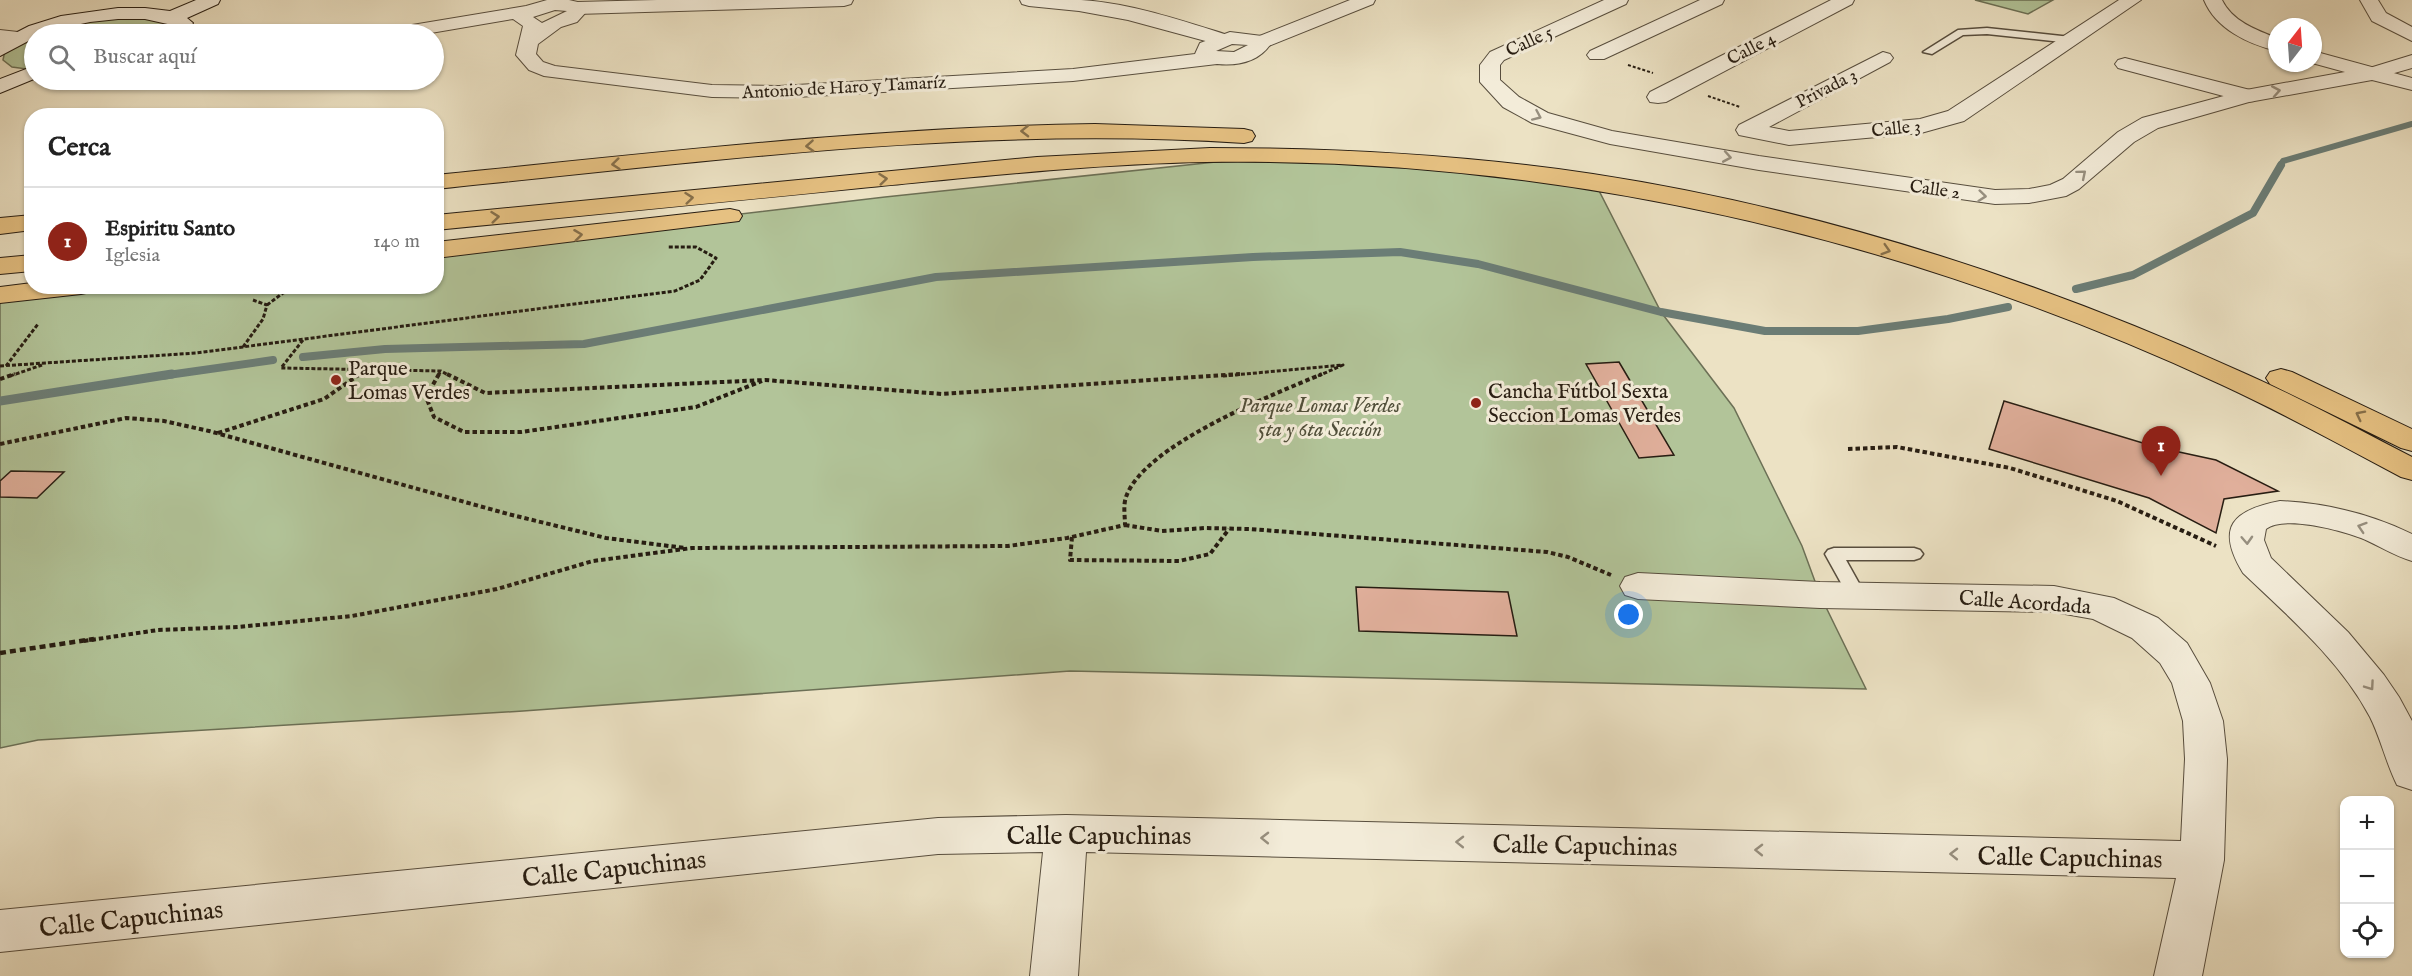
<!DOCTYPE html>
<html lang="es">
<meta charset="utf-8">
<style>
:root{--surface:#fff;--page:#f6f6f6;--text:#222;--muted:#767676;--line:#e0e0e0;--accent:#8f2418}
body{margin:0;font-family:"IM FELL English",serif;background:var(--page);color:var(--text)}
.controls{position:absolute;right:18px;bottom:18px;display:grid;overflow:hidden;border-radius:12px;box-shadow:0 2px 4px #0004}
.controls button{width:54px;height:54px;display:grid;place-items:center;padding:0;border:0;border-bottom:2px solid var(--line);background:var(--surface);color:var(--text);font:30px sans-serif}
.compass{position:absolute;left:2268px;top:18px;width:54px;height:54px;border-radius:50%;background:var(--surface);box-shadow:0 2px 4px #0004;rotate:17deg}
.you{position:absolute;left:1629px;top:615px;width:21px;height:21px;margin:-15px;border:4px solid #fff;border-radius:50%;background:#1a73e8;box-shadow:0 0 0 9px #1a73e833}
.badge{display:grid;place-items:center;width:39px;height:39px;border-radius:50%;background:var(--accent);color:#fff;font-size:20px;font-weight:700}
.pin{position:absolute;translate:-50% -50px;filter:drop-shadow(0 2px 3px #0008)}
.pin::after{content:'';position:absolute;top:32px;width:21px;height:18px;background:inherit;clip-path:polygon(0 0,100% 0,50% 100%)}
.list{margin:0;padding:0;list-style:none}
h2{display:flex;justify-content:space-between;align-items:center;height:78px;margin:0;padding:0 24px;font-size:26px}
h2 small{font-size:20px;font-weight:400;color:var(--muted)}
.list li{display:grid;grid-template-columns:39px 1fr auto;gap:18px;align-items:center;box-sizing:border-box;height:108px;padding:0 24px;border-top:2px solid var(--line)}
.list b{display:block;font-size:22px;white-space:nowrap}
.list p{margin:0;font-size:20px;white-space:nowrap;color:var(--muted)}
.list em{font-size:20px;font-style:normal;color:var(--muted)}
.icon{flex:none;width:33px;height:33px;fill:none;stroke:currentColor;stroke-width:2;stroke-linecap:round;stroke-linejoin:round}
.map{position:relative;flex:none;width:2412px;height:976px;overflow:hidden}
.search{position:absolute;background:var(--surface);box-shadow:0 2px 4px #0004;left:24px;top:24px;width:420px;height:66px;display:flex;align-items:center;gap:15px;box-sizing:border-box;padding:0 21px;border-radius:33px;color:var(--muted);font-size:22px}
.panel{position:absolute;background:var(--surface);box-shadow:0 2px 4px #0004;left:24px;top:108px;width:420px;height:186px;border-radius:24px}
.map>svg:first-child{display:block}
.green{fill:#b2c499;stroke:#6c7056;stroke-width:1.5}
.lines{fill:none;stroke-linecap:round;stroke-linejoin:round}
.stream-far2{stroke:#6b7d76;stroke-width:6}
.stream-far1{stroke:#6b7d76;stroke-width:8}
.stream{stroke:#6b7d76;stroke-width:9}
.building{fill:#e0af9b;stroke:#271d12;stroke-width:1.5}
.service-casing{stroke:#584e3e;stroke-width:3}
.minor-casing{stroke:#584e3e;stroke-width:2}
.tertiary-casing{stroke:#584e3e;stroke-width:2}
.secondary-casing{stroke:#271d12;stroke-width:2}
.motorway-casing{stroke:#271d12;stroke-width:2}
.path-far3{stroke:#271d12;stroke-width:2;stroke-dasharray:3 2;stroke-linecap:butt}
.path-far2{stroke:#271d12;stroke-width:3;stroke-dasharray:4 2;stroke-linecap:butt}
.path-far1{stroke:#271d12;stroke-width:4;stroke-dasharray:4.5 3;stroke-linecap:butt}
.path{stroke:#271d12;stroke-width:4.5;stroke-dasharray:6 4;stroke-linecap:butt}
.service{fill:#f3ecd9;fill-rule:evenodd}
.minor{fill:#f3ecd9;fill-rule:evenodd}
.tertiary{fill:#f3ecd9;fill-rule:evenodd}
.secondary{fill:#f3ecd9;fill-rule:evenodd}
.motorway{fill:#e6c182;fill-rule:evenodd}
.oneway{stroke:#978f7f}
.oneway2{stroke:#866f4a}
.poi-dot{fill:#8f2418;stroke:#f3ecd9;stroke-width:2}
.labels{text-anchor:middle;stroke-width:6;stroke-linejoin:round;paint-order:stroke}
.far-street-label{font-size:18px;fill:#271d12;stroke:#f3ecd9}
.poi-label{font-size:21px;fill:#271d12;stroke:#f3ecd9;text-anchor:start}
.park-label{font-size:21px;font-style:italic;fill:#514f3a;stroke:#f3ecd9}
.street-label{font-size:21px;fill:#271d12;stroke:#f3ecd9}
.near-street-label{font-size:26px;fill:#271d12;stroke:#f3ecd9}
</style>
<div class="map">
<svg width="2412" height="976" viewBox="0 0 2412 976">
<rect width="100%" height="100%" fill="#ece2c4"/>
<filter id="stains"><feTurbulence type="fractalNoise" baseFrequency=".00333" numOctaves="4"/><feColorMatrix values="0 0 0 0 .2 0 0 0 0 .09 0 0 0 0 .02 0 0 0 .5 -.17"/></filter>
<radialGradient id="worn" r=".72"><stop offset=".6" stop-color="#630" stop-opacity="0"/><stop offset="1" stop-color="#630" stop-opacity=".3"/></radialGradient>
<path class="green" d="M 1975,0 L 2053,0 L 2028,14 Z
M 172,17 L 177,31 L 173,34 L 34,34 L 34,70 L 12,67 L 3,60 L 5,50 L 24,37 L 85,18 Z
M 1272,156 L 1594,181 L 1661,312 L 1734,408 L 1802,546 L 1820,595 L 1866,689 L 1070,671 L 523,711 L 38,740 L 0,748 L 0,295 L 86,286 L 436,286 L 437,250 L 885,197 Z"/>
<g class="lines">
<path class="stream-far2" d="M 2280,166 L 2283,161 L 2412,124"/>
<path class="stream-far1" d="M 2076,289 L 2133,275 L 2253,213 L 2281,165
M 303,357 L 385,349 L 584,344 L 936,277 L 1253,257 L 1400,252 L 1478,264 L 1661,312 L 1765,331 L 1858,331 L 1948,319 L 2008,307
M 161,376 L 273,360"/>
<path class="stream" d="M 0,401 L 172,374"/>
</g>
<path class="building" d="M 1619,362 L 1674,455 L 1639,458 L 1586,364 Z
M 2004,401 L 2156,447 L 2216,460 L 2278,491 L 2224,499 L 2216,533 L 2149,498 L 1989,449 Z
M 11,471 L 64,472 L 37,498 L 0,497 L 0,481 Z
M 1356,587 L 1508,592 L 1517,636 L 1359,631 Z"/>
<g class="lines">
<defs>
<path id="service" d="M 1987,28 L 2071,37 L 2076,40 L 2071,43 L 1987,34 L 1963,35 L 1932,54 L 1923,52 L 1958,30 Z
M 1834,548 L 1914,548 L 1920,550 L 1923,554 L 1920,558 L 1914,560 L 1846,560 L 1865,594 L 1862,599 L 1856,600 L 1850,599 L 1825,554 L 1828,550 Z"/>
<path id="minor" d="M 657,0 L 853,0 L 851,4 L 844,6 L 577,14 L 570,12 L 568,8 L 570,4 L 577,2 Z
M 1020,0 C 1040,0 1061,0 1081,0 C 1131,3 1183,21 1231,36 L 1234,40 L 1231,44 L 1224,46 L 1128,20 L 1079,11 L 1029,6 L 1022,4 Z
M 1350,0 L 1375,0 L 1373,4 L 1266,47 L 1252,47 L 1249,43 L 1252,39 Z
M 1700,0 L 1724,0 L 1722,4 L 1604,59 L 1590,59 L 1587,55 L 1590,51 Z
M 1831,0 L 1854,0 L 1852,4 L 1666,102 L 1658,103 L 1650,102 L 1647,97 L 1650,92 Z
M 2119,0 L 2141,0 L 1964,121 L 1921,133 L 1789,145 L 1739,135 L 1736,130 L 1739,125 L 1883,52 L 1890,54 L 1893,58 L 1890,62 L 1769,127 L 1789,131 L 1920,119 L 1948,111 Z
M 2360,0 L 2378,0 L 2386,13 L 2412,27 L 2412,41 L 2372,21 Z
M 2412,55 L 2412,68 L 2370,80 L 2363,78 L 2360,74 L 2363,70 Z
M 2125,58 L 2254,91 L 2257,96 L 2254,101 L 2246,102 L 2118,68 L 2115,64 L 2118,60 Z
M 2280,501 C 2325,503 2371,514 2412,534 L 2412,561 C 2394,556 2378,545 2361,538 C 2339,530 2285,515 2266,529 L 2264,540 L 2271,558 L 2348,632 L 2384,675 L 2399,697 L 2412,721 L 2412,790 L 2397,785 C 2386,763 2381,739 2370,717 C 2340,660 2288,616 2243,573 C 2215,527 2233,510 2280,501 Z
M 1638,573 L 1820,582 L 2054,586 L 2114,598 L 2158,618 L 2187,643 L 2210,683 L 2223,721 L 2227,759 L 2224,860 L 2202,976 L 2154,976 L 2176,878 L 1086,852 L 1078,976 L 1030,976 L 1043,852 L 938,854 L 0,952 L 0,910 L 938,818 L 1066,815 L 2181,841 L 2185,759 L 2183,721 L 2172,683 L 2160,663 L 2132,638 L 2093,619 L 2054,612 L 1820,608 L 1638,599 L 1625,595 L 1620,586 L 1625,577 Z"/>
<path id="tertiary" d="M 547,0 L 569,0 L 582,3 L 587,11 L 577,22 L 561,27 L 538,44 L 536,54 L 543,62 L 555,66 L 712,85 L 779,86 L 1073,69 L 1195,54 L 1200,43 L 1230,32 L 1262,36 L 1270,45 C 1258,62 1237,66 1217,64 L 1073,81 L 779,98 L 712,97 L 544,76 L 529,70 L 516,55 L 523,26 L 513,19 L 425,34 L 384,34 L 387,30 L 394,28 L 526,6 ZM 555,10 L 567,11 L 542,23 L 533,17 ZM 1232,44 L 1248,45 L 1234,52 L 1216,51 Z
M 1604,0 L 1628,0 L 1626,4 L 1504,60 L 1500,65 L 1500,80 L 1519,97 L 1548,113 L 1612,131 L 1759,156 L 1995,190 L 2029,189 L 2050,185 L 2063,179 L 2118,132 L 2142,118 L 2246,90 L 2345,72 L 2312,63 L 2313,51 L 2412,78 L 2412,90 L 2372,80 L 2249,102 L 2158,128 L 2134,142 L 2079,189 L 2066,196 L 2029,203 L 1995,204 L 1759,170 L 1610,144 L 1532,123 L 1503,107 L 1480,82 L 1480,65 L 1490,52 Z
M 2204,0 L 2222,0 C 2232,21 2256,30 2277,38 L 2277,51 C 2248,44 2216,29 2204,0 Z
M 0,30 L 27,33 L 30,37 L 27,41 L 0,42 Z"/>
<path id="secondary" d="M 196,0 L 220,0 L 218,4 L 187,18 L 193,23 L 186,34 L 168,34 L 172,25 L 145,19 L 118,19 L 90,22 L 34,34 L 34,38 L 0,56 L 0,41 L 29,26 L 61,16 L 118,8 L 145,8 L 170,11 Z
M 34,66 L 34,79 L 0,93 L 0,79 Z"/>
<path id="motorway" d="M 1095,124 L 1244,129 L 1252,131 L 1255,136 L 1252,141 L 1244,143 C 975,125 704,162 436,189 L 436,175 C 655,153 875,127 1095,124 Z
M 1210,148 C 1338,148 1466,155 1593,174 C 1815,208 2033,278 2237,370 C 2297,396 2354,427 2412,457 L 2412,480 L 2401,477 C 2341,445 2281,412 2220,384 C 1900,236 1559,157 1206,162 C 1091,164 976,177 861,188 C 720,203 578,216 436,230 L 436,215 L 1037,157 Z
M 730,209 L 739,211 L 742,216 L 739,221 L 436,258 L 436,242 Z
M 32,215 L 32,230 L 0,234 L 0,218 Z
M 32,255 L 32,271 L 0,274 L 0,258 Z
M 32,283 L 32,286 L 94,286 L 91,292 L 81,294 L 0,303 L 0,287 Z
M 2281,369 L 2292,372 L 2412,429 L 2412,451 L 2401,448 L 2270,384 L 2266,378 L 2270,372 Z"/>
</defs>
<use href="#service" class="service-casing"/>
<use href="#minor" class="minor-casing"/>
<use href="#tertiary" class="tertiary-casing"/>
<use href="#secondary" class="secondary-casing"/>
<use href="#motorway" class="motorway-casing"/>
<path class="path-far3" d="M 1628,65 L 1653,73
M 1708,96 L 1740,107"/>
<path class="path-far2" d="M 267,305 L 283,293 L 302,286
M 303,340 L 281,368 L 441,371 L 450,376
M 243,347 L 263,319 L 267,305 L 253,300
M 0,366 L 196,353 L 675,291 L 700,280 L 716,258 L 696,247 L 667,247
M 6,366 L 38,324
M 10,376 L 42,365
M 358,376 L 367,369
M 438,376 L 441,371
M 1223,376 L 1343,365 L 1318,376"/>
<path class="path-far1" d="M 439,374 L 426,397 L 434,417 L 464,432 L 521,432 L 696,407 L 762,381
M 447,374 L 485,393 L 765,380 L 942,394 L 1240,374
M 0,379 L 15,374
M 218,433 L 324,399 L 360,374
M 0,444 L 126,418 L 164,421 L 209,431 L 508,514 L 606,538 L 685,548
M 1848,449 L 1897,447 L 2010,468 L 2117,501 L 2216,546
M 1125,525 L 1162,531 L 1205,528 L 1250,529 L 1547,552 L 1568,557 L 1611,575
M 1072,537 L 1070,560 L 1179,561 L 1210,554 L 1229,529
M 84,641 L 158,630 L 238,627 L 352,616 L 497,589 L 593,561 L 692,548 L 1008,546 L 1067,538 L 1125,525 C 1125,516 1123,506 1126,497 C 1144,445 1272,395 1322,374"/>
<path class="path" d="M 0,653 L 94,639"/>
<use href="#service" class="service"/>
<use href="#minor" class="minor"/>
<use href="#tertiary" class="tertiary"/>
<use href="#secondary" class="secondary"/>
<use href="#motorway" class="motorway"/>
</g>
<defs><path id="oneway-chevron" d="M-2-3.5L2.5 0L-2 3.5" fill="none" stroke-width="1.6" stroke-linecap="round" stroke-linejoin="round" transform="scale(1.5)"/></defs>
<g class="oneway">
<use href="#oneway-chevron" transform="translate(2276 91) rotate(-10)"/>
<use href="#oneway-chevron" transform="translate(1537 116) rotate(24)"/>
<use href="#oneway-chevron" transform="translate(1727 157) rotate(10)"/>
<use href="#oneway-chevron" transform="translate(2082 174) rotate(-40)"/>
<use href="#oneway-chevron" transform="translate(1982 196) rotate(6)"/>
<use href="#oneway-chevron" transform="translate(2362 527) rotate(-162)"/>
<use href="#oneway-chevron" transform="translate(2247 540) rotate(87)"/>
<use href="#oneway-chevron" transform="translate(2370 686) rotate(55)"/>
<use href="#oneway-chevron" transform="translate(1265 838) rotate(-179)"/>
<use href="#oneway-chevron" transform="translate(1460 842) rotate(-179)"/>
<use href="#oneway-chevron" transform="translate(1759 850) rotate(-179)"/>
<use href="#oneway-chevron" transform="translate(1954 854) rotate(-179)"/>
</g>
<g class="oneway2">
<use href="#oneway-chevron" transform="translate(1025 131) rotate(179)"/>
<use href="#oneway-chevron" transform="translate(810 146) rotate(176)"/>
<use href="#oneway-chevron" transform="translate(616 164) rotate(174)"/>
<use href="#oneway-chevron" transform="translate(883 179) rotate(-6)"/>
<use href="#oneway-chevron" transform="translate(689 198) rotate(-6)"/>
<use href="#oneway-chevron" transform="translate(495 217) rotate(-6)"/>
<use href="#oneway-chevron" transform="translate(578 235) rotate(-7)"/>
<use href="#oneway-chevron" transform="translate(1886 250) rotate(17)"/>
<use href="#oneway-chevron" transform="translate(2360 415) rotate(-153)"/>
</g>
<g class="poi-dot">
<circle cx="336" cy="380" r="6"/>
<circle cx="1476" cy="403" r="6"/>
</g>
<g class="labels">
<g class="far-street-label">
<text transform="translate(1529 41) rotate(-25)" y="6">Calle 5</text>
<text transform="translate(1751 48) rotate(-27)" y="6">Calle 4</text>
<text transform="translate(844 87) rotate(-3)" y="6">Antonio de Haro y Tamaríz</text>
<text transform="translate(1826 88) rotate(-27)" y="6">Privada 3</text>
<text transform="translate(1896 128) rotate(-6)" y="6">Calle 3</text>
<text transform="translate(1935 189) rotate(8)" y="6">Calle 2</text>
</g>
<g class="poi-label">
<text x="348" y="375">Parque<tspan x="348" dy="24">Lomas Verdes</tspan></text>
<text x="1488" y="398">Cancha Fútbol Sexta<tspan x="1488" dy="24">Seccion Lomas Verdes</tspan></text>
</g>
<g class="park-label">
<text x="1320" y="412">Parque Lomas Verdes<tspan x="1320" dy="24">5ta y 6ta Sección</tspan></text>
</g>
<g class="street-label">
<text transform="translate(2025 602) rotate(4)" y="7">Calle Acordada</text>
</g>
<g class="near-street-label">
<text x="1099" y="844">Calle Capuchinas</text>
<text transform="translate(1585 845) rotate(1)" y="9">Calle Capuchinas</text>
<text transform="translate(2070 857) rotate(1)" y="9">Calle Capuchinas</text>
<text transform="translate(614 868) rotate(-6)" y="9">Calle Capuchinas</text>
<text transform="translate(131 918) rotate(-6)" y="9">Calle Capuchinas</text>
</g>
</g>
<rect width="100%" height="100%" filter="url(#stains)"/>
<rect width="100%" height="100%" fill="url(#worn)"/>
</svg>
<div class="controls">
<button>+</button>
<button>−</button>
<button><svg class="icon" aria-label="locate" viewBox="0 0 24 24"><circle cx="12" cy="12" r="6"/><path d="M12 2v4M12 18v4M2 12h4M18 12h4"/></svg></button>
</div>
<svg class="compass" viewBox="-18 -18 36 36"><path d="M0-13l5 13h-10z" fill="#e53935"/><path d="M0 13l5-13h-10z" fill="#767676"/></svg>
<div class="you"></div>
<div class="pin badge" style="left:2161px;top:476px">1</div>
<div class="search"><svg class="icon" aria-label="search" viewBox="0 0 24 24"><circle cx="10" cy="10" r="6"/><path d="M15 15l6 6"/></svg>Buscar aquí</div>
<section class="panel">
<h2>Cerca<small></small></h2>
<ul class="list">
<li><span class="badge">1</span><div><b>Espiritu Santo</b><p>Iglesia</p></div><em>140 m</em></li>
</ul>
</section>
</div>
